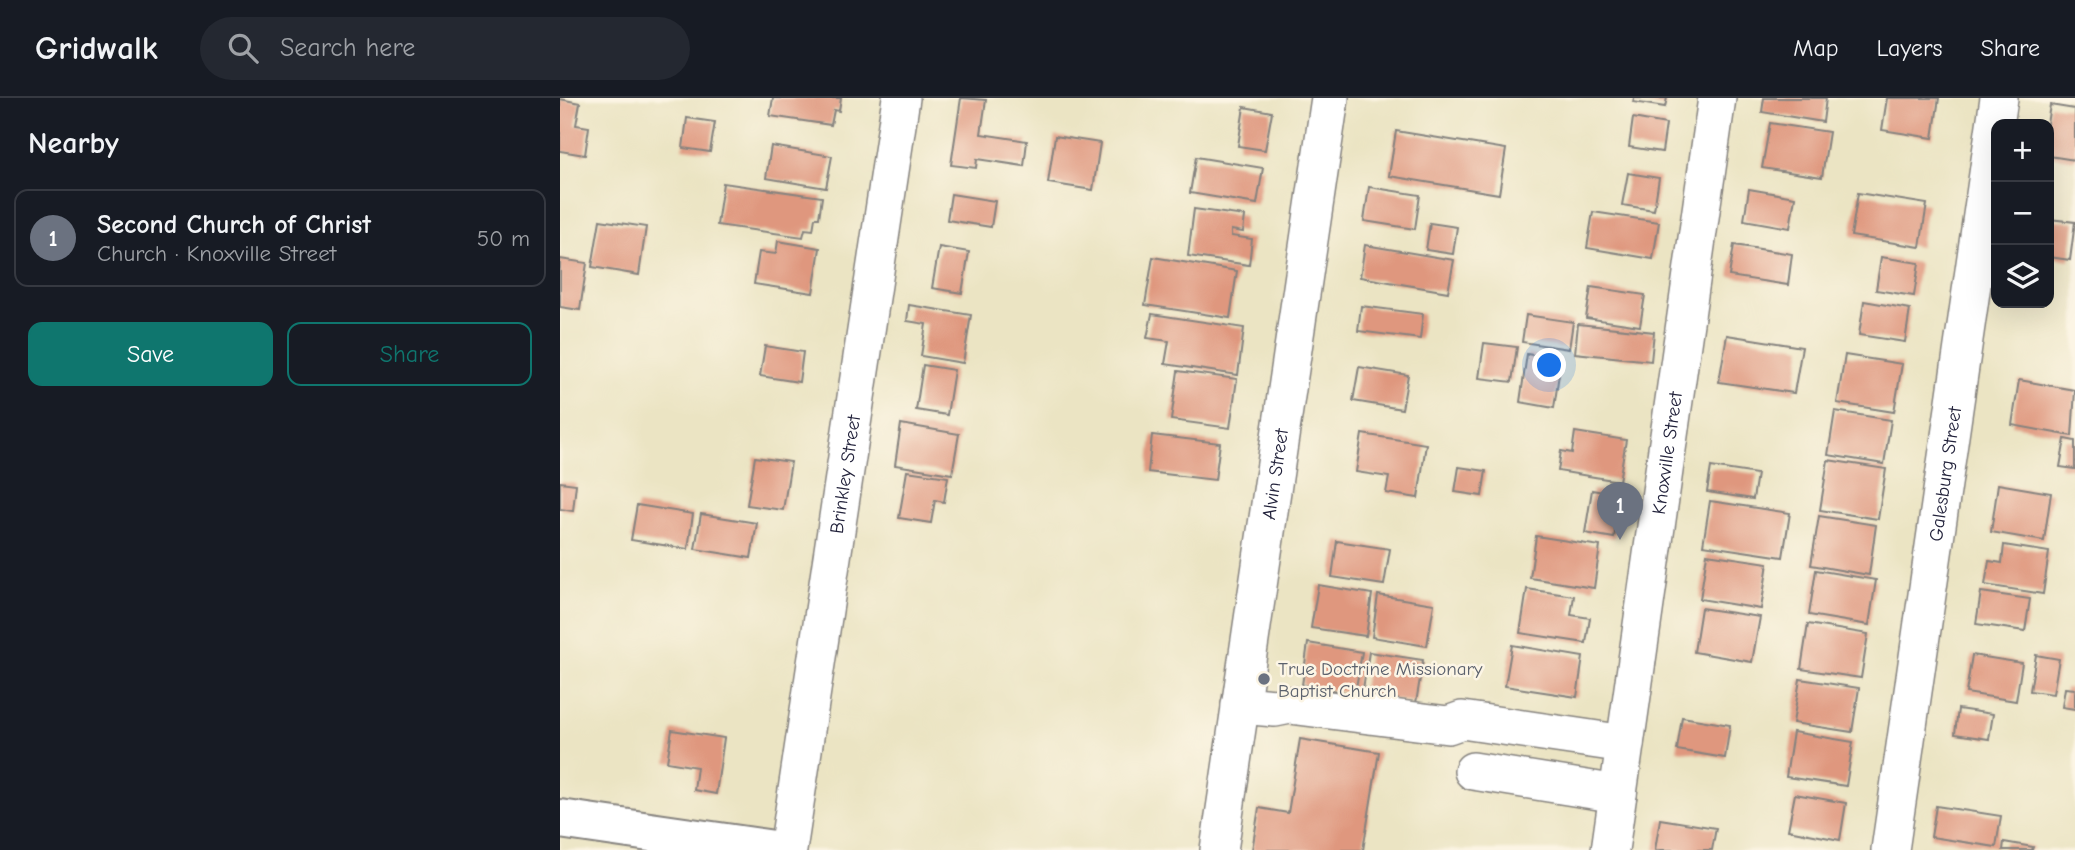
<!DOCTYPE html>
<meta charset="utf-8">
<style>
:root{--surface:#171b24;--page:#242831;--text:#f1f3f6;--muted:#9ea1a6;--line:#363941;--accent:#0f766e}
body{margin:0;font-family:"Comic Neue",sans-serif;background:var(--page);color:var(--text)}
.controls{position:absolute;right:21px;top:21px;display:grid;overflow:hidden;border-radius:14px;box-shadow:0 7px 28px #0002}
.controls button{width:63px;height:63px;display:grid;place-items:center;padding:0;border:0;border-bottom:2px solid var(--line);background:var(--surface);color:var(--text);font:35px sans-serif}
.you{position:absolute;left:990px;top:268px;width:24px;height:24px;margin:-18px;border:5px solid #fff;border-radius:50%;background:#1a73e8;box-shadow:0 0 0 10px #1a73e833}
.badge{display:grid;place-items:center;width:46px;height:46px;border-radius:50%;background:var(--accent);color:#fff;font-size:23px;font-weight:700}
.pin{position:absolute;translate:-50% -58px;filter:drop-shadow(0 2px 4px #0008)}
.pin::after{content:'';position:absolute;top:37px;width:24px;height:21px;background:inherit;clip-path:polygon(0 0,100% 0,50% 100%)}
.list{margin:0;padding:0;list-style:none}
h2{display:flex;justify-content:space-between;align-items:center;height:91px;margin:0;padding:0 28px;font-size:30px}
h2 small{font-size:23px;font-weight:400;color:var(--muted)}
.list li{display:grid;grid-template-columns:46px 1fr auto;gap:21px;align-items:center;box-sizing:border-box;height:98px;margin:0 14px 14px;padding:0 14px;border:2px solid var(--line);border-radius:14px}
.list b{display:block;font-size:26px;white-space:nowrap}
.list p{margin:0;font-size:23px;white-space:nowrap;color:var(--muted)}
.list em{font-size:23px;font-style:normal;color:var(--muted)}
.actions{display:flex;gap:14px;padding:21px 28px}
.actions a{flex:1;padding:16px 0;border:2px solid var(--accent);border-radius:14px;text-align:center;font-size:24px;color:var(--accent)}
.actions .main{background:var(--accent);color:#fff}
.icon{flex:none;width:38px;height:38px;fill:none;stroke:currentColor;stroke-width:2;stroke-linecap:round;stroke-linejoin:round}
.map{position:relative;flex:none;width:1515px;height:752px;overflow:hidden}
header{display:flex;align-items:center;gap:42px;box-sizing:border-box;height:98px;padding:0 35px;background:var(--surface);border-bottom:2px solid var(--line)}
header strong{font-size:33px}
nav{display:flex;gap:38px;margin-inline-start:auto;font-size:24px}
.search{width:490px;height:63px;background:var(--page);display:flex;align-items:center;gap:18px;box-sizing:border-box;padding:0 24px;border-radius:38px;color:var(--muted);font-size:26px}
main{display:flex}
aside{flex:1;background:var(--surface)}
.map>svg:first-child{display:block}
.building{fill:#df977e}
.lines{fill:none;stroke-linecap:round;stroke-linejoin:round}
.minor-casing{stroke:#86837f;stroke-width:40}
.major-casing{stroke:#86837f;stroke-width:42}
.minor{stroke:#fff;stroke-width:37}
.major{stroke:#fff;stroke-width:38}
.worship-dot{fill:#6b7280;stroke:#fcf5e5;stroke-width:2.5}
.labels{text-anchor:middle;stroke-width:5;stroke-linejoin:round;paint-order:stroke}
.street-label{font-size:19px;fill:#22223b;stroke:#fcf5e5}
.worship-label{font-size:19px;fill:#5b616d;stroke:#fcf5e5;text-anchor:start}
</style>
<header>
<strong>Gridwalk</strong>
<div class="search"><svg class="icon" aria-label="search" viewBox="0 0 24 24"><circle cx="10" cy="10" r="6"/><path d="M15 15l6 6"/></svg>Search here</div>
<nav><a>Map</a><a>Layers</a><a>Share</a></nav>
</header>
<main>
<aside>
<h2>Nearby<small></small></h2>
<ul class="list">
<li><span class="badge" style="background:#6b7280">1</span><div><b>Second Church of Christ</b><p>Church · Knoxville Street</p></div><em>50 m</em></li>
</ul>
<div class="actions"><a class="main">Save</a><a>Share</a></div>
</aside>
<div class="map">
<svg width="1515" height="752" viewBox="0 0 1515 752">
<rect width="100%" height="100%" fill="#fcf5e5"/>
<filter id="ink" filterUnits="userSpaceOnUse"><feTurbulence type="fractalNoise" baseFrequency=".0143" numOctaves="2"/><feDisplacementMap in="SourceGraphic" scale="14" xChannelSelector="R" yChannelSelector="G"/><feConvolveMatrix kernelMatrix="1 2 1 2 8 2 1 2 1" color-interpolation-filters="sRGB"/></filter>
<filter id="wash" filterUnits="userSpaceOnUse"><feTurbulence type="fractalNoise" baseFrequency=".00686" numOctaves="4" result="noise"/><feDisplacementMap in="SourceGraphic" scale="28" xChannelSelector="R" yChannelSelector="G"/><feGaussianBlur stdDeviation="1.57" result="paint"/><feColorMatrix in="noise" values="0 0 0 0 0 0 0 0 0 0 0 0 0 0 0 0 0 1.4 0 .05"/><feComposite in="paint" operator="in"/></filter>
<g filter="url(#wash)">
<rect width="100%" height="100%" fill="#ebe4c3"/>
<g id="blocks">
<path class="building" d="M 213,0 L 281,0 L 279,13 L 274,12 L 271,27 L 210,18 Z
M 401,0 L 426,2 L 421,36 L 467,43 L 464,68 L 417,61 L 416,70 L 391,67 Z
M 1074,0 L 1107,0 L 1105,9 L 1073,4 Z
M 1204,0 L 1266,0 L 1263,24 L 1202,14 Z
M 1327,0 L 1379,0 L 1373,40 L 1322,32 Z
M 0,1 L 20,5 L 16,27 L 29,29 L 25,57 L 0,53 Z
M 1490,7 L 1515,11 L 1515,62 L 1489,58 L 1487,26 Z
M 684,9 L 712,14 L 705,52 L 678,48 Z
M 127,20 L 155,24 L 150,54 L 123,50 Z
M 1073,20 L 1106,26 L 1102,54 L 1069,49 Z
M 1210,25 L 1269,34 L 1262,79 L 1202,70 Z
M 836,33 L 946,51 L 939,96 L 829,78 Z
M 495,38 L 540,45 L 533,92 L 488,85 Z
M 211,48 L 272,58 L 266,90 L 206,80 Z
M 636,59 L 703,70 L 697,106 L 630,95 Z
M 1068,75 L 1099,80 L 1094,112 L 1062,107 Z
M 163,85 L 262,99 L 259,120 L 255,120 L 253,132 L 245,131 L 243,139 L 157,127 Z
M 809,89 L 860,97 L 855,131 L 804,123 Z
M 1189,91 L 1235,99 L 1230,130 L 1184,122 Z
M 1298,95 L 1367,106 L 1360,149 L 1291,138 Z
M 391,96 L 435,103 L 431,129 L 387,122 Z
M 634,111 L 685,118 L 683,134 L 671,132 L 671,138 L 692,141 L 689,167 L 628,158 Z
M 1033,114 L 1099,124 L 1093,161 L 1027,150 Z
M 1489,121 L 1515,124 L 1510,162 L 1489,159 Z
M 40,122 L 86,129 L 79,177 L 32,169 Z
M 870,125 L 897,129 L 893,156 L 866,152 Z
M 218,143 L 260,150 L 253,195 L 194,186 L 199,154 L 216,156 Z
M 805,147 L 894,162 L 888,194 L 800,179 Z
M 1174,147 L 1232,156 L 1228,187 L 1169,178 Z
M 379,149 L 409,154 L 402,195 L 372,190 Z
M 593,159 L 677,173 L 670,220 L 585,207 Z
M 1321,159 L 1359,165 L 1354,198 L 1316,192 Z
M 0,161 L 27,165 L 20,212 L 0,209 Z
M 1031,189 L 1085,197 L 1080,228 L 1026,220 Z
M 1304,203 L 1350,211 L 1345,244 L 1299,237 Z
M 349,207 L 411,217 L 403,265 L 361,258 L 366,226 L 347,223 Z
M 801,208 L 863,216 L 860,241 L 798,233 Z
M 592,216 L 684,230 L 678,277 L 605,266 L 609,243 L 587,240 Z
M 966,217 L 1013,224 L 1009,251 L 962,244 Z
M 1018,226 L 1094,234 L 1091,263 L 1015,255 Z
M 1167,237 L 1242,249 L 1234,295 L 1159,284 Z
M 924,245 L 957,249 L 952,284 L 919,280 Z
M 205,248 L 243,254 L 239,284 L 200,278 Z
M 967,256 L 1001,262 L 994,310 L 960,304 Z
M 1285,257 L 1342,266 L 1334,314 L 1277,305 Z
M 363,267 L 394,272 L 387,317 L 356,312 Z
M 799,269 L 848,277 L 842,311 L 793,303 Z
M 618,273 L 677,281 L 670,330 L 611,322 Z
M 1459,282 L 1515,292 L 1512,338 L 1452,327 Z
M 1275,313 L 1331,322 L 1324,366 L 1268,357 Z
M 341,326 L 399,336 L 392,376 L 335,367 Z
M 1015,334 L 1066,342 L 1059,383 L 998,373 L 1001,353 L 1012,355 Z
M 802,336 L 866,346 L 858,400 L 826,395 L 829,379 L 796,374 Z
M 592,337 L 660,345 L 655,382 L 588,374 Z
M 1505,341 L 1515,343 L 1515,371 L 1500,369 Z
M 195,359 L 231,364 L 223,412 L 187,407 Z
M 1268,362 L 1326,371 L 1318,421 L 1260,412 Z
M 899,369 L 926,373 L 922,398 L 895,394 Z
M 1151,369 L 1197,376 L 1193,401 L 1147,394 Z
M 347,373 L 388,379 L 384,404 L 375,402 L 371,425 L 339,420 Z
M 0,384 L 16,386 L 13,413 L 0,411 Z
M 1438,386 L 1491,395 L 1484,443 L 1431,434 Z
M 1032,392 L 1061,397 L 1054,440 L 1025,435 Z
M 1150,403 L 1230,415 L 1223,459 L 1143,447 Z
M 77,407 L 133,416 L 128,451 L 71,442 Z
M 141,416 L 197,425 L 191,460 L 135,451 Z
M 1259,418 L 1316,427 L 1309,477 L 1251,467 Z
M 976,438 L 1040,448 L 1034,490 L 970,480 Z
M 777,443 L 830,451 L 824,487 L 772,479 Z
M 1444,447 L 1489,454 L 1483,496 L 1425,487 L 1429,463 L 1442,465 Z
M 1147,456 L 1208,465 L 1201,511 L 1140,501 Z
M 1256,472 L 1316,482 L 1309,527 L 1249,517 Z
M 758,487 L 812,496 L 806,538 L 751,530 Z
M 967,491 L 1014,498 L 1011,517 L 1030,520 L 1026,545 L 960,535 Z
M 1421,494 L 1470,501 L 1465,533 L 1416,526 Z
M 818,497 L 874,506 L 867,548 L 812,539 Z
M 1141,510 L 1200,519 L 1192,564 L 1134,554 Z
M 1248,526 L 1308,536 L 1301,580 L 1241,571 Z
M 748,545 L 802,554 L 795,596 L 742,587 Z
M 952,547 L 1023,559 L 1017,599 L 945,588 Z
M 809,554 L 863,562 L 856,605 L 802,597 Z
M 1412,557 L 1462,565 L 1456,603 L 1406,595 Z
M 1476,557 L 1499,561 L 1493,596 L 1470,593 Z
M 1240,581 L 1299,590 L 1292,634 L 1233,625 Z
M 1505,590 L 1515,591 L 1515,611 L 1502,609 Z
M 1398,611 L 1433,616 L 1429,641 L 1395,636 Z
M 1122,619 L 1170,627 L 1165,660 L 1117,652 Z
M 112,632 L 164,640 L 156,696 L 134,692 L 137,669 L 107,664 Z
M 1233,634 L 1293,644 L 1286,688 L 1226,679 Z
M 740,641 L 819,654 L 803,752 L 692,752 L 699,710 L 728,715 Z
M 1235,696 L 1286,705 L 1280,742 L 1228,732 Z
M 1376,708 L 1441,718 L 1436,749 L 1371,739 Z
M 1100,721 L 1156,730 L 1152,752 L 1095,752 Z
M 1444,744 L 1473,749 L 1472,752 L 1443,752 Z"/>
</g>
</g>
<g filter="url(#ink)">
<use href="#blocks" fill-opacity="0" stroke="#86837f" stroke-width="2"/>
<g class="lines">
<defs>
<g id="minor">
<path d="M 680,607 L 715,610 L 730,607 L 888,627 L 902,622 L 1065,646"/>
<path d="M 913,673 L 1058,696"/>
<path id="s1" d="M 228,752 L 341,0"/>
<path id="s2" d="M 659,752 L 770,0"/>
<path id="s3" d="M 1050,752 L 1157,0"/>
<path id="s4" d="M 1330,752 L 1439,0"/>
</g>
<path id="major" d="M 0,721 L 214,752"/>
</defs>
<use href="#minor" class="minor-casing"/>
<use href="#major" class="major-casing"/>
<use href="#minor" class="minor"/>
<use href="#major" class="major"/>
</g>
</g>
<circle class="worship-dot" cx="704" cy="581" r="7"/>
<g class="labels">
<g class="street-label">
<text dy="7" stroke="none"><textPath href="#s3" startOffset="401">Knoxville Street</textPath></text>
<text dy="7" stroke="none"><textPath href="#s1" startOffset="380">Brinkley Street</textPath></text>
<text dy="7" stroke="none"><textPath href="#s2" startOffset="380">Alvin Street</textPath></text>
<text dy="7" stroke="none"><textPath href="#s4" startOffset="380">Galesburg Street</textPath></text>
</g>
<g class="worship-label">
<text x="718" y="577">True Doctrine Missionary<tspan x="718" dy="22">Baptist Church</tspan></text>
</g>
</g>
</svg>
<div class="controls">
<button>+</button>
<button>−</button>
<button><svg class="icon" aria-label="layers" viewBox="0 0 24 24"><path d="M12 4l9 5-9 5-9-5zM3 14l9 5 9-5"/></svg></button>
</div>
<div class="you"></div>
<div class="pin badge" style="left:1060px;top:442px;background:#6b7280">1</div>
</div>
</main>
